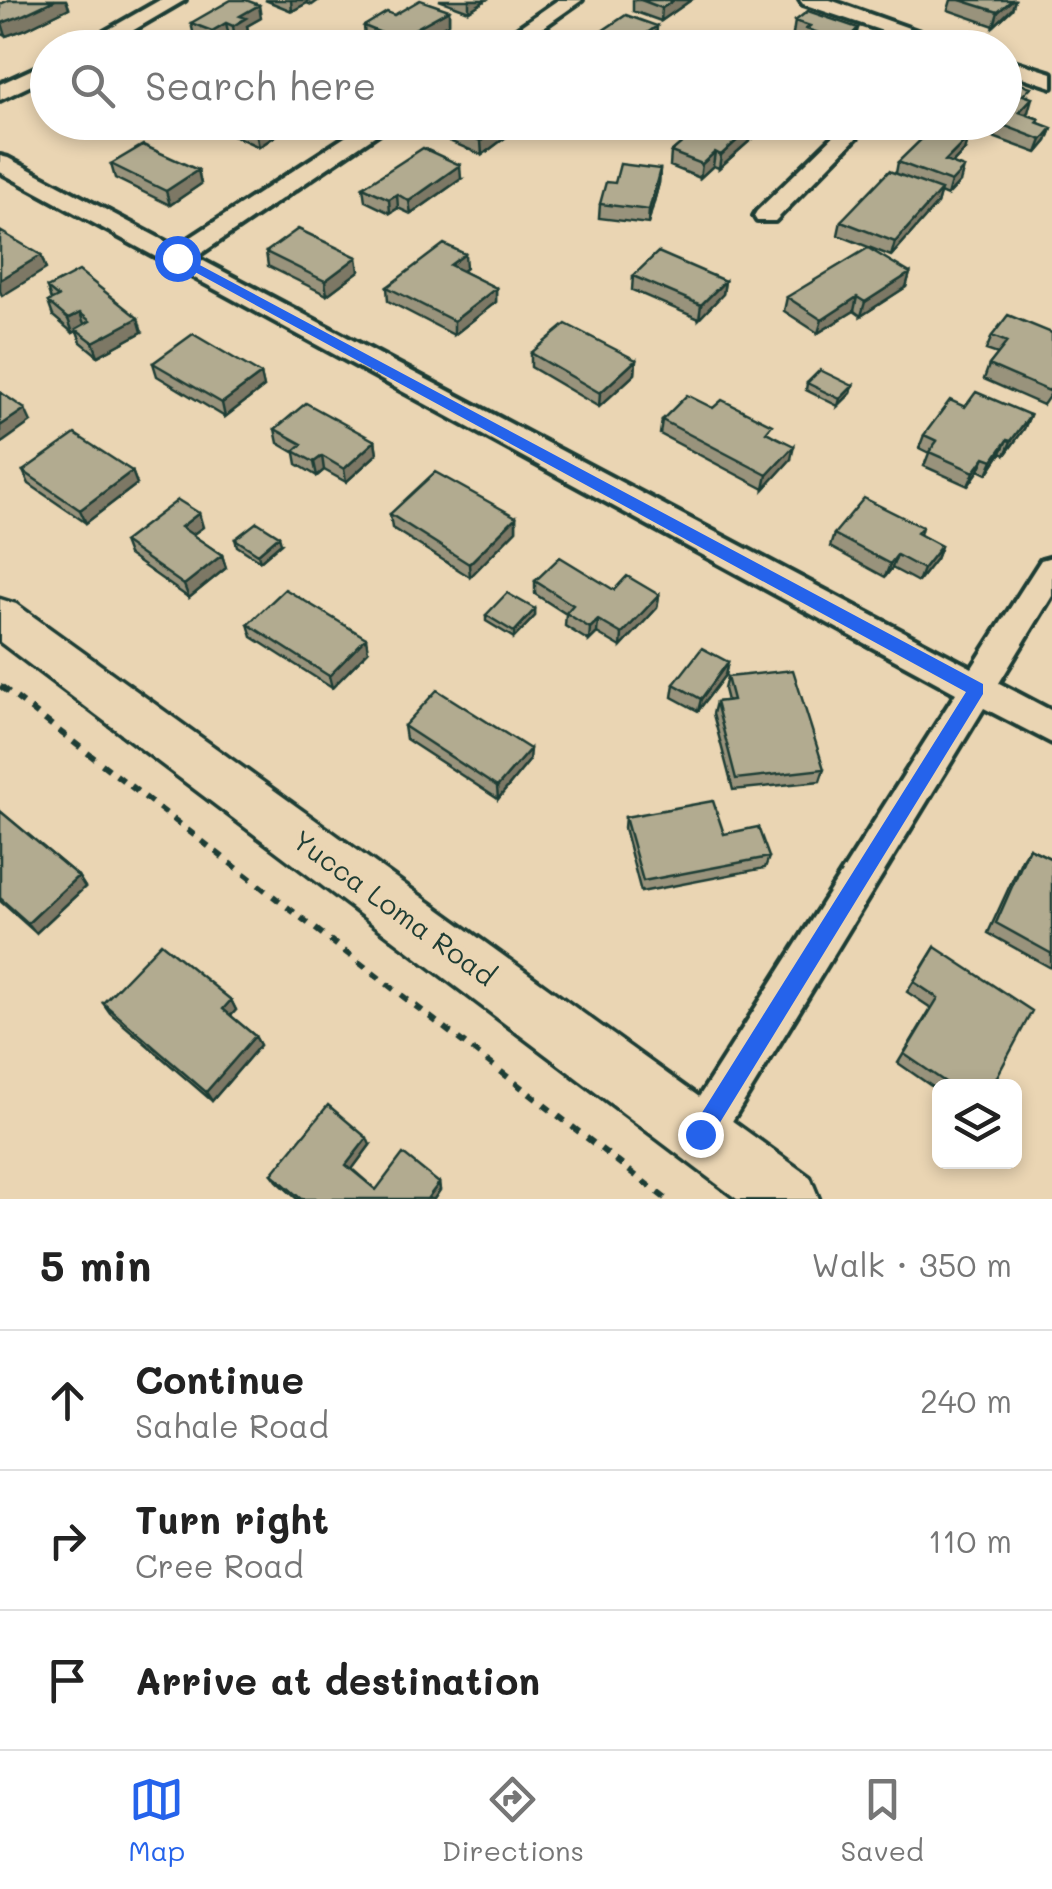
<!DOCTYPE html>
<meta charset="utf-8">
<style>
:root{--surface:#fff;--page:#f2f2f2;--text:#222;--muted:#767676;--line:#e0e0e0;--accent:#2563eb}
body{margin:0;font-family:Mali,sans-serif;background:var(--page);color:var(--text)}
.controls{position:absolute;right:30px;bottom:30px;display:grid;overflow:hidden;border-radius:15px;box-shadow:0 5px 15px #0003}
.controls button{width:90px;height:90px;display:grid;place-items:center;padding:0;border:0;border-bottom:2px solid var(--line);background:var(--surface);color:var(--text);font:50px sans-serif}
.stop{position:absolute;width:30px;height:30px;margin:-22px;border:8px solid #2563eb;border-radius:50%;background:#fff}
.stop.end{background:#2563eb;border-color:#fff;box-shadow:0 2px 10px #0008}
.list{margin:0;padding:0;list-style:none}
h2{display:flex;justify-content:space-between;align-items:center;height:130px;margin:0;padding:0 40px;font-size:42px}
h2 small{font-size:32px;font-weight:400;color:var(--muted)}
.list li{display:grid;grid-template-columns:65px 1fr auto;gap:30px;align-items:center;box-sizing:border-box;height:140px;padding:0 40px;border-top:2px solid var(--line)}
.list b{display:block;font-size:38px;white-space:nowrap}
.list p{margin:0;font-size:32px;white-space:nowrap;color:var(--muted)}
.list em{font-size:32px;font-style:normal;color:var(--muted)}
.icon{flex:none;width:55px;height:55px;fill:none;stroke:currentColor;stroke-width:2;stroke-linecap:round;stroke-linejoin:round}
.map{position:relative;flex:none;width:1052px;height:1199px;overflow:hidden}
.search{position:absolute;background:var(--surface);box-shadow:0 5px 15px #0003;left:30px;right:30px;top:30px;height:110px;display:flex;align-items:center;gap:25px;box-sizing:border-box;padding:0 35px;border-radius:55px;color:var(--muted);font-size:38px}
.sheet{height:550px;background:var(--surface)}
nav{display:flex;justify-content:space-around;align-items:center;box-sizing:border-box;height:140px;border-top:2px solid var(--line);background:var(--surface);font-size:28px;color:var(--muted)}
nav a{display:grid;justify-items:center;gap:5px}
nav .on{color:var(--accent)}
.map>svg:first-child{display:block}
.lines{fill:none;stroke-linecap:round;stroke-linejoin:round}
.minor-casing{stroke:#1f3d34;stroke-width:8}
.secondary-casing{stroke:#1f3d34;stroke-width:7}
.path-far1{stroke:#1f3d34;stroke-width:5;stroke-dasharray:8 8;stroke-linecap:butt}
.path{stroke:#1f3d34;stroke-width:6;stroke-dasharray:9 9;stroke-linecap:butt}
.minor{fill:#ead5b3;fill-rule:evenodd}
.secondary{fill:#ead5b3;fill-rule:evenodd}
.wall{fill:#99937c;stroke:#1f3d34;stroke-width:2.5}
.shaded-wall{fill:#7d7865;stroke:#1f3d34;stroke-width:2.5}
.building{fill:#b2ab90;stroke:#1f3d34;stroke-width:2.5}
.route{fill:#2563eb}
.labels{text-anchor:middle;stroke-width:10;stroke-linejoin:round;paint-order:stroke}
.street-label{font-size:28px;fill:#1f3d34;stroke:#ead5b3}
</style>
<div class="map">
<svg width="1052" height="1199" viewBox="0 0 1052 1199">
<rect width="100%" height="100%" fill="#ead5b3"/>
<filter id="ink" filterUnits="userSpaceOnUse"><feTurbulence type="fractalNoise" baseFrequency=".01" numOctaves="2"/><feDisplacementMap in="SourceGraphic" scale="20" xChannelSelector="R" yChannelSelector="G"/><feConvolveMatrix kernelMatrix="1 2 1 2 8 2 1 2 1" color-interpolation-filters="sRGB"/></filter>
<g filter="url(#ink)">
<g class="lines">
<defs>
<path id="minor" d="M 160,0 L 185,0 L 103,48 L 76,48 Z
M 558,0 L 582,0 L 514,48 L 489,48 Z
M 800,0 L 830,0 L 965,48 L 933,48 L 803,4 Z
M 1004,58 L 1052,73 L 1052,87 L 1004,71 Z
M 48,62 L 48,77 L 0,100 L 0,84 Z
M 368,122 L 395,122 L 196,257 L 972,668 L 1041,560 L 1052,557 L 1052,596 L 999,683 L 1052,711 L 1052,743 L 984,708 L 715,1149 L 700,1156 L 685,1149 L 678,1134 L 685,1119 L 956,693 L 0,172 L 0,156 L 8,158 L 176,247 Z
M 848,122 L 872,122 L 775,221 L 757,221 L 754,216 L 757,211 Z"/>
<path id="secondary" d="M 0,599 L 16,604 L 810,1177 L 819,1199 L 737,1199 L 0,642 Z"/>
</defs>
<use href="#minor" class="minor-casing"/>
<use href="#secondary" class="secondary-casing"/>
<path class="path-far1" d="M 0,686 L 5,690"/>
<path class="path" d="M 2,687 L 666,1199"/>
<use href="#minor" class="minor"/>
<use href="#secondary" class="secondary"/>
</g>
<path class="wall" d="M 9,0 L 66,0 L 69,8 L 26,29 L 6,36 L 0,33 L 0,4 Z
M 265,0 L 319,0 L 312,5 L 307,3 L 292,11 Z
M 439,0 L 486,0 L 469,11 Z
M 633,0 L 691,0 L 661,21 L 633,11 Z
M 951,0 L 1015,0 L 1012,9 L 994,26 L 948,10 Z
M 449,10 L 449,23 L 406,48 L 385,48 L 365,39 L 364,26 L 394,15 Z
M 261,18 L 247,26 L 248,31 L 235,39 L 229,36 L 214,45 L 194,36 L 191,23 Z
M 795,21 L 855,41 L 803,42 L 804,38 L 793,34 Z
M 657,26 L 656,40 L 644,48 L 590,48 L 590,39 Z
M 1028,96 L 1028,112 L 1026,114 L 1039,119 L 1038,123 L 1052,129 L 1047,141 L 1037,153 L 955,123 L 1004,122 Z
M 222,122 L 296,122 L 259,147 L 224,131 Z
M 526,122 L 482,155 L 449,141 L 448,128 Z
M 706,122 L 768,122 L 763,127 L 756,125 L 754,137 L 719,168 L 713,166 L 700,178 L 670,166 L 671,152 Z
M 964,151 L 952,164 L 960,182 L 947,196 L 940,193 L 937,204 L 891,256 L 838,235 L 841,221 L 896,173 L 898,162 Z
M 111,164 L 198,170 L 201,184 L 170,205 L 115,178 Z
M 660,169 L 659,183 L 648,224 L 599,218 L 600,204 L 615,183 Z
M 461,179 L 411,214 L 398,208 L 390,213 L 365,201 L 363,187 Z
M 266,252 L 359,271 L 327,295 L 268,266 Z
M 466,268 L 462,271 L 496,288 L 496,302 L 454,335 L 388,301 L 387,287 Z
M 910,273 L 906,287 L 861,316 L 854,311 L 818,333 L 784,311 L 787,297 Z
M 633,276 L 725,281 L 723,294 L 699,319 L 632,290 Z
M 47,288 L 142,332 L 98,356 L 81,342 L 77,331 L 73,333 L 53,316 L 48,302 L 51,300 Z
M 1052,333 L 1052,392 L 1043,405 L 984,379 L 989,365 L 998,354 L 986,350 L 992,336 Z
M 531,353 L 636,360 L 635,374 L 599,407 L 531,367 Z
M 153,363 L 261,374 L 264,387 L 225,417 L 157,376 Z
M 807,383 L 853,386 L 851,393 L 838,406 L 806,390 Z
M 965,407 L 1030,415 L 1024,429 L 1005,455 L 1001,453 L 987,474 L 979,470 L 968,486 L 924,466 L 929,453 L 919,448 L 924,435 Z
M 662,420 L 770,434 L 791,459 L 764,489 L 660,434 Z
M 275,429 L 375,441 L 377,454 L 346,482 L 324,470 L 317,476 L 297,464 L 295,453 L 278,443 Z
M 23,471 L 132,471 L 137,484 L 86,523 L 29,484 Z
M 390,514 L 516,517 L 516,530 L 470,577 L 392,528 Z
M 203,527 L 192,535 L 222,555 L 226,568 L 189,598 L 128,555 L 123,542 Z
M 922,527 L 920,535 L 941,546 L 936,559 L 918,582 L 892,568 L 885,577 L 830,547 L 834,534 Z
M 235,539 L 281,543 L 260,561 L 237,546 Z
M 535,581 L 659,595 L 657,608 L 621,647 L 597,633 L 589,641 L 565,626 L 566,614 L 535,594 Z
M 535,609 L 535,616 L 514,638 L 486,621 L 486,615 Z
M 248,624 L 368,651 L 332,688 L 252,637 Z
M 728,662 L 725,675 L 698,711 L 672,697 L 674,684 Z
M 727,677 L 824,769 L 820,781 L 733,790 L 713,714 L 716,702 L 727,701 L 724,689 Z
M 404,726 L 529,761 L 498,799 L 406,739 Z
M 0,811 L 78,876 L 85,887 L 36,933 L 0,901 Z
M 625,817 L 724,834 L 769,857 L 765,868 L 641,892 L 624,828 Z
M 1029,848 L 1052,859 L 1051,968 L 988,933 L 1022,859 Z
M 935,947 L 992,1086 L 940,1086 L 940,1092 L 898,1063 L 931,1008 L 907,992 Z
M 231,1000 L 236,1010 L 230,1016 L 255,1036 L 260,1045 L 212,1101 L 110,1013 L 103,1003 Z
M 370,1145 L 352,1169 L 376,1190 L 439,1183 L 440,1190 L 434,1199 L 297,1199 L 277,1181 L 272,1174 Z"/>
<path class="shaded-wall" d="M 55,0 L 66,0 L 69,8 L 26,29 L 6,36 L 2,23 Z
M 291,0 L 307,0 L 307,3 L 292,11 Z
M 469,0 L 486,0 L 469,11 Z
M 674,0 L 691,0 L 661,21 L 662,8 Z
M 1012,0 L 1015,0 L 1012,9 L 994,26 L 998,12 Z
M 259,5 L 261,18 L 247,26 L 248,31 L 235,39 L 233,26 L 240,16 Z
M 449,10 L 449,23 L 406,48 L 397,48 L 396,39 Z
M 226,23 L 229,36 L 214,45 L 212,31 Z
M 657,26 L 656,40 L 644,48 L 626,48 Z
M 858,28 L 855,41 L 849,48 L 839,48 Z
M 1032,98 L 1028,112 L 1015,125 L 1019,112 Z
M 273,122 L 296,122 L 259,147 L 256,133 Z
M 507,122 L 526,122 L 482,155 L 481,141 Z
M 756,123 L 754,137 L 719,168 L 721,155 Z
M 1052,128 L 1047,141 L 1037,153 L 1042,140 Z
M 968,138 L 964,151 L 941,175 L 945,161 Z
M 715,152 L 713,166 L 700,178 L 702,164 Z
M 460,165 L 461,179 L 411,214 L 409,201 Z
M 964,168 L 960,182 L 947,196 L 951,182 Z
M 660,169 L 659,183 L 648,224 L 649,210 Z
M 198,170 L 201,184 L 170,205 L 166,191 Z
M 941,190 L 937,204 L 891,256 L 895,242 Z
M 397,194 L 398,208 L 390,213 L 389,199 Z
M 465,254 L 466,268 L 451,279 L 450,265 Z
M 41,255 L 46,269 L 2,296 L 0,291 L 0,280 Z
M 357,257 L 359,271 L 327,295 L 325,281 Z
M 910,273 L 906,287 L 861,316 L 865,302 Z
M 725,281 L 723,294 L 699,319 L 701,305 Z
M 496,288 L 496,302 L 454,335 L 454,321 Z
M 857,297 L 854,311 L 818,333 L 822,320 Z
M 80,313 L 85,326 L 73,333 L 68,319 Z
M 138,318 L 142,332 L 98,356 L 93,342 Z
M 636,360 L 635,374 L 599,407 L 600,393 Z
M 261,374 L 264,387 L 225,417 L 222,403 Z
M 853,386 L 851,393 L 838,406 L 840,399 Z
M 25,409 L 31,422 L 0,444 L 0,426 Z
M 1030,415 L 1024,429 L 1005,455 L 1011,441 Z
M 1007,440 L 1001,453 L 987,474 L 993,460 Z
M 375,441 L 377,454 L 346,482 L 344,469 Z
M 794,446 L 791,459 L 764,489 L 767,475 Z
M 322,456 L 324,470 L 317,476 L 314,462 Z
M 985,457 L 979,470 L 968,486 L 974,472 Z
M 132,471 L 137,484 L 86,523 L 80,510 Z
M 199,513 L 203,527 L 185,540 L 181,527 Z
M 516,517 L 516,530 L 470,577 L 469,564 Z
M 279,536 L 281,543 L 260,561 L 258,554 Z
M 941,546 L 936,559 L 918,582 L 923,569 Z
M 222,555 L 226,568 L 189,598 L 184,585 Z
M 897,555 L 892,568 L 885,577 L 890,564 Z
M 659,595 L 657,608 L 621,647 L 622,634 Z
M 535,609 L 535,616 L 514,638 L 514,632 Z
M 598,620 L 597,633 L 589,641 L 590,628 Z
M 366,638 L 368,651 L 332,688 L 329,676 Z
M 728,662 L 725,675 L 698,711 L 701,699 Z
M 530,749 L 529,761 L 498,799 L 497,787 Z
M 78,876 L 85,887 L 36,933 L 28,923 Z
M 231,1000 L 236,1010 L 228,1019 L 223,1009 Z
M 255,1036 L 260,1045 L 212,1101 L 206,1092 Z
M 367,1138 L 370,1145 L 350,1172 L 346,1165 Z
M 439,1183 L 440,1190 L 434,1199 L 427,1199 Z"/>
<path class="building" d="M 9,0 L 55,0 L 21,16 L 2,23 L 0,22 L 0,4 Z
M 231,0 L 246,0 L 259,5 L 240,16 L 246,18 L 233,26 L 226,23 L 212,31 L 191,23 Z
M 420,0 L 449,10 L 396,39 L 364,26 L 387,12 L 394,15 Z
M 641,0 L 674,0 L 662,8 Z
M 960,0 L 1012,0 L 998,12 Z
M 808,11 L 858,28 L 839,48 L 797,48 L 816,32 L 806,29 L 810,26 L 795,21 Z
M 626,15 L 657,26 L 626,48 L 611,48 L 590,39 Z
M 170,39 L 189,48 L 153,48 Z
M 1004,78 L 1031,87 L 1023,95 L 1032,98 L 1019,112 L 1039,119 L 1036,122 L 1052,128 L 1042,140 L 995,122 L 1004,122 Z
M 232,122 L 273,122 L 256,133 Z
M 455,122 L 507,122 L 481,141 L 448,128 Z
M 706,122 L 755,122 L 756,123 L 721,155 L 715,152 L 702,164 L 671,152 Z
M 935,126 L 968,138 L 945,161 L 964,168 L 951,182 L 898,162 Z
M 143,145 L 198,170 L 166,191 L 111,164 Z
M 423,148 L 460,165 L 409,201 L 397,194 L 389,199 L 363,187 Z
M 620,164 L 660,169 L 649,210 L 600,204 L 606,182 L 615,183 Z
M 889,171 L 941,190 L 895,242 L 841,221 Z
M 298,229 L 357,257 L 325,281 L 266,252 Z
M 0,231 L 41,255 L 0,280 Z
M 444,244 L 465,254 L 450,265 L 496,288 L 454,321 L 387,287 Z
M 868,248 L 910,273 L 865,302 L 857,297 L 822,320 L 787,297 Z
M 658,252 L 725,281 L 701,305 L 633,276 Z
M 79,271 L 138,318 L 93,342 L 76,329 L 90,321 L 80,313 L 68,319 L 48,302 L 58,297 L 47,288 Z
M 1008,315 L 1052,333 L 1052,387 L 1049,391 L 989,365 L 1007,342 L 992,336 Z
M 566,324 L 636,360 L 600,393 L 531,353 Z
M 193,334 L 261,374 L 222,403 L 153,363 Z
M 820,370 L 853,386 L 840,399 L 807,383 Z
M 0,392 L 25,409 L 0,426 Z
M 976,392 L 1030,415 L 1011,441 L 1007,440 L 993,460 L 985,457 L 974,472 L 929,452 L 937,441 L 924,435 L 950,400 L 965,407 Z
M 687,395 L 713,408 L 722,400 L 772,425 L 766,432 L 794,446 L 767,475 L 662,420 Z
M 306,403 L 375,441 L 344,469 L 322,456 L 314,462 L 294,451 L 302,444 L 275,429 Z
M 75,434 L 132,471 L 80,510 L 23,471 Z
M 435,472 L 516,517 L 469,564 L 390,514 Z
M 864,498 L 922,527 L 917,533 L 941,546 L 923,569 L 897,555 L 890,564 L 834,534 Z
M 178,500 L 199,513 L 181,527 L 222,555 L 184,585 L 123,542 Z
M 257,522 L 279,536 L 258,554 L 235,539 Z
M 560,557 L 614,590 L 627,576 L 659,595 L 622,634 L 598,620 L 590,628 L 566,613 L 573,605 L 535,581 Z
M 285,589 L 366,638 L 329,676 L 248,624 Z
M 507,593 L 535,609 L 514,632 L 486,615 Z
M 702,648 L 728,662 L 701,699 L 674,684 Z
M 793,670 L 824,769 L 736,779 L 716,702 L 733,700 L 727,677 Z
M 437,690 L 530,749 L 497,787 L 404,726 Z
M 713,801 L 724,834 L 758,827 L 769,857 L 643,881 L 625,817 Z
M 0,811 L 78,876 L 28,923 L 0,898 Z
M 1029,848 L 1052,859 L 1052,954 L 996,923 Z
M 161,943 L 231,1000 L 223,1009 L 255,1036 L 206,1092 L 103,1003 Z
M 935,947 L 1032,1011 L 992,1086 L 951,1086 L 904,1054 L 938,998 L 914,982 Z
M 328,1105 L 367,1138 L 346,1165 L 376,1190 L 403,1154 L 439,1183 L 427,1199 L 301,1199 L 272,1174 Z"/>
</g>
<path class="route" d="M 173,255 L 181,255 L 983,684 L 983,694 L 708,1142 L 700,1145 L 693,1142 L 690,1134 L 693,1127 L 966,692 L 173,260 Z"/>
<g class="labels">
<g class="street-label">
<text transform="translate(394 908) rotate(36)" y="10">Yucca Loma Road</text>
</g>
</g>
</svg>
<div class="controls">
<button><svg class="icon" aria-label="layers" viewBox="0 0 24 24"><path d="M12 4l9 5-9 5-9-5zM3 14l9 5 9-5"/></svg></button>
</div>
<div class="stop" style="left:177px;top:258px"></div>
<div class="stop end" style="left:700px;top:1134px"></div>
<div class="search"><svg class="icon" aria-label="search" viewBox="0 0 24 24"><circle cx="10" cy="10" r="6"/><path d="M15 15l6 6"/></svg>Search here</div>
</div>
<section class="sheet">
<h2>5 min<small>Walk · 350 m</small></h2>
<ul class="list">
<li><svg class="icon" aria-label="ahead" viewBox="0 0 24 24"><path d="M12 20V5M6 11l6-6 6 6"/></svg><div><b>Continue</b><p>Sahale Road</p></div><em>240 m</em></li>
<li><svg class="icon" aria-label="right" viewBox="0 0 24 24"><path d="M7 20v-9h11M14 6l5 5-5 5"/></svg><div><b>Turn right</b><p>Cree Road</p></div><em>110 m</em></li>
<li><svg class="icon" aria-label="arrive" viewBox="0 0 24 24"><path d="M6 21V4h12l-3 4 3 4H6"/></svg><div><b>Arrive at destination</b></div></li>
</ul>
</section>
<nav>
<a class="on"><svg class="icon" aria-label="map" viewBox="0 0 24 24"><path d="M3 6l6-2 6 2 6-2v14l-6 2-6-2-6 2zM9 4v14M15 6v14"/></svg>Map</a>
<a><svg class="icon" aria-label="directions" viewBox="0 0 24 24"><path d="M12 3l9 9-9 9-9-9zM9 14v-3h6M13 9l2 2-2 2"/></svg>Directions</a>
<a><svg class="icon" aria-label="saved" viewBox="0 0 24 24"><path d="M7 4h10v16l-5-4-5 4z"/></svg>Saved</a>
</nav>
